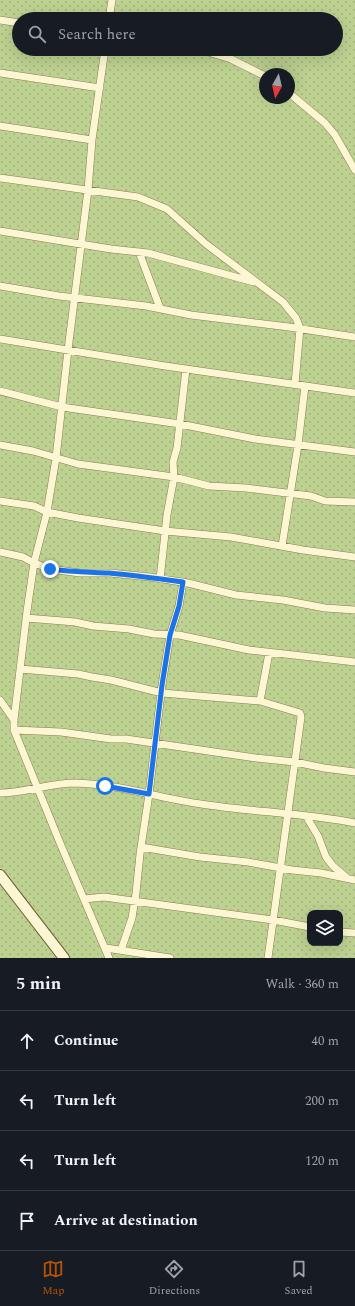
<!DOCTYPE html>
<meta charset="utf-8">
<style>
:root{--surface:#171b24;--page:#20242c;--text:#f1f3f6;--muted:#9ea1a6;--line:#363941;--accent:#b45309}
body{margin:0;font-family:Spectral,serif;background:var(--page);color:var(--text)}
.controls{position:absolute;right:12px;bottom:12px;display:grid;overflow:hidden;border-radius:8px;box-shadow:0 4px 16px #0002}
.controls button{width:36px;height:36px;display:grid;place-items:center;padding:0;border:0;border-bottom:1px solid var(--line);background:var(--surface);color:var(--text);font:20px sans-serif}
.compass{position:absolute;left:259px;top:68px;width:36px;height:36px;border-radius:50%;background:var(--surface);box-shadow:0 4px 16px #0002;rotate:188deg}
.stop{position:absolute;width:12px;height:12px;margin:-9px;border:3px solid #1a73e8;border-radius:50%;background:#fff}
.stop.end{background:#1a73e8;border-color:#fff;box-shadow:0 1px 4px #0008}
.list{margin:0;padding:0;list-style:none}
h2{display:flex;justify-content:space-between;align-items:center;height:52px;margin:0;padding:0 16px;font-size:17px}
h2 small{font-size:13px;font-weight:400;color:var(--muted)}
.list li{display:grid;grid-template-columns:26px 1fr auto;gap:12px;align-items:center;box-sizing:border-box;height:60px;padding:0 16px;border-top:1px solid var(--line)}
.list b{display:block;font-size:15px;white-space:nowrap}
.list em{font-size:13px;font-style:normal;color:var(--muted)}
.icon{flex:none;width:22px;height:22px;fill:none;stroke:currentColor;stroke-width:2;stroke-linecap:round;stroke-linejoin:round}
.map{position:relative;flex:none;width:355px;height:958px;overflow:hidden}
.search{position:absolute;background:var(--surface);box-shadow:0 4px 16px #0002;left:12px;right:12px;top:12px;height:44px;display:flex;align-items:center;gap:10px;box-sizing:border-box;padding:0 14px;border-radius:22px;color:var(--muted);font-size:15px}
.sheet{height:292px;background:var(--surface)}
nav{display:flex;justify-content:space-around;align-items:center;box-sizing:border-box;height:56px;border-top:1px solid var(--line);background:var(--surface);font-size:11px;color:var(--muted)}
nav a{display:grid;justify-items:center;gap:2px}
nav .on{color:var(--accent)}
.map>svg:first-child{display:block}
.grass{fill:url(#grass-dots);fill-rule:evenodd}
.lines{fill:none;stroke-linecap:round;stroke-linejoin:round}
.street-casing{stroke:#8c7c55;stroke-width:8}
.secondary-casing{stroke:#6d5c38;stroke-width:12}
.street{stroke:#fcf7d2;stroke-width:7}
.secondary{stroke:#fcf7d2;stroke-width:10}
.route{stroke:#1a73e8;stroke-width:5}
</style>
<div class="map">
<svg width="355" height="958" viewBox="0 0 355 958">
<defs>
<pattern id="grass-dots" width="8" height="8" patternUnits="userSpaceOnUse"><rect width="8" height="8" fill="#bdd191"/><path d="M2 2h.1M6 6h.1" fill="none" stroke="#a3b47c" stroke-width="1.8" stroke-linecap="round"/></pattern>
</defs>
<rect width="100%" height="100%" fill="#f2ecbe"/>
<path class="grass" d="M 0,0 L 355,0 L 355,958 L 0,958 ZM 19,19 L 336,19 L 336,49 L 19,49 ZM 265,74 L 289,74 L 289,98 L 265,98 ZM 310,913 L 340,913 L 340,943 L 310,943 Z"/>
<g class="lines">
<defs>
<path id="street" d="M 109,19 L 112,0
M 0,20 L 19,23
M 105,49 L 92,140 L 88,190 L 68,350 L 56,458 L 47,512 L 34,563 L 27,611 L 14,720 L 14,730 L 60,843 L 109,958
M 198,49 L 231,59 L 265,76
M 0,73 L 100,88
M 289,93 L 325,123 L 335,135 L 355,170
M 0,126 L 92,140
M 0,178 L 138,197 L 167,209 L 206,244 L 283,302 L 296,318 L 300,328 L 295,384
M 0,231 L 111,249 L 148,253 L 254,282
M 139,252 L 160,308
M 0,286 L 59,296 L 146,306 L 191,315 L 289,327 L 355,337
M 0,339 L 165,366 L 355,393
M 0,391 L 62,407 L 180,424 L 255,439 L 355,452
M 0,445 L 33,451 L 78,464 L 174,477 L 209,486 L 246,488 L 311,496 L 325,501 L 355,502
M 0,501 L 34,506 L 47,512 L 78,518 L 165,531 L 231,537 L 303,550 L 355,557
M 282,546 L 298,445 L 305,386
M 0,552 L 23,557 L 34,563 L 50,569 L 80,573 L 110,573 L 150,577 L 188,583 L 236,595 L 283,600 L 325,608 L 355,610
M 160,579 L 167,515 L 174,477 L 173,462 L 177,448 L 186,369
M 26,618 L 75,622 L 93,626 L 129,629 L 154,634 L 179,635 L 249,650 L 355,662
M 20,669 L 78,674 L 92,677 L 111,680 L 162,693 L 260,701 L 300,713 L 301,717 L 268,958
M 0,700 L 14,720
M 260,701 L 269,653
M 14,730 L 61,732 L 111,739 L 126,739 L 256,758 L 295,762 L 324,768 L 355,772
M 0,793 C 25,793 50,783 75,783 C 118,784 159,798 201,804 C 252,812 304,813 355,823
M 306,816 L 318,836 L 326,857 L 333,866 L 346,877
M 141,847 L 200,857 L 248,862 L 292,870 L 321,873 L 355,880
M 84,899 L 104,897 L 273,920 L 310,927
M 340,932 L 355,933
M 106,948 L 170,958
M 121,950 L 132,918 L 136,893 L 140,854 L 149,794 L 162,685 L 170,635 L 179,606 L 183,582"/>
<path id="secondary" d="M 0,875 L 64,958"/>
</defs>
<use href="#street" class="street-casing"/>
<use href="#secondary" class="secondary-casing"/>
<use href="#street" class="street"/>
<use href="#secondary" class="secondary"/>
</g>
<g class="lines">
<path class="route" d="M 50,569 C 70,572 89,572 109,573 C 134,575 159,579 183,582 L 179,606 L 170,635 L 162,685 L 149,794 L 105,786"/>
</g>
</svg>
<div class="controls">
<button><svg class="icon" aria-label="layers" viewBox="0 0 24 24"><path d="M12 4l9 5-9 5-9-5zM3 14l9 5 9-5"/></svg></button>
</div>
<svg class="compass" viewBox="-18 -18 36 36"><path d="M0-13l5 13h-10z" fill="#e53935"/><path d="M0 13l5-13h-10z" fill="#9ea1a6"/></svg>
<div class="stop" style="left:105px;top:786px"></div>
<div class="stop end" style="left:50px;top:569px"></div>
<div class="search"><svg class="icon" aria-label="search" viewBox="0 0 24 24"><circle cx="10" cy="10" r="6"/><path d="M15 15l6 6"/></svg>Search here</div>
</div>
<section class="sheet">
<h2>5 min<small>Walk · 360 m</small></h2>
<ul class="list">
<li><svg class="icon" aria-label="ahead" viewBox="0 0 24 24"><path d="M12 20V5M6 11l6-6 6 6"/></svg><div><b>Continue</b></div><em>40 m</em></li>
<li><svg class="icon" aria-label="left" viewBox="0 0 24 24"><path d="M17 20v-9H6M10 6l-5 5 5 5"/></svg><div><b>Turn left</b></div><em>200 m</em></li>
<li><svg class="icon" aria-label="left" viewBox="0 0 24 24"><path d="M17 20v-9H6M10 6l-5 5 5 5"/></svg><div><b>Turn left</b></div><em>120 m</em></li>
<li><svg class="icon" aria-label="arrive" viewBox="0 0 24 24"><path d="M6 21V4h12l-3 4 3 4H6"/></svg><div><b>Arrive at destination</b></div></li>
</ul>
</section>
<nav>
<a class="on"><svg class="icon" aria-label="map" viewBox="0 0 24 24"><path d="M3 6l6-2 6 2 6-2v14l-6 2-6-2-6 2zM9 4v14M15 6v14"/></svg>Map</a>
<a><svg class="icon" aria-label="directions" viewBox="0 0 24 24"><path d="M12 3l9 9-9 9-9-9zM9 14v-3h6M13 9l2 2-2 2"/></svg>Directions</a>
<a><svg class="icon" aria-label="saved" viewBox="0 0 24 24"><path d="M7 4h10v16l-5-4-5 4z"/></svg>Saved</a>
</nav>
